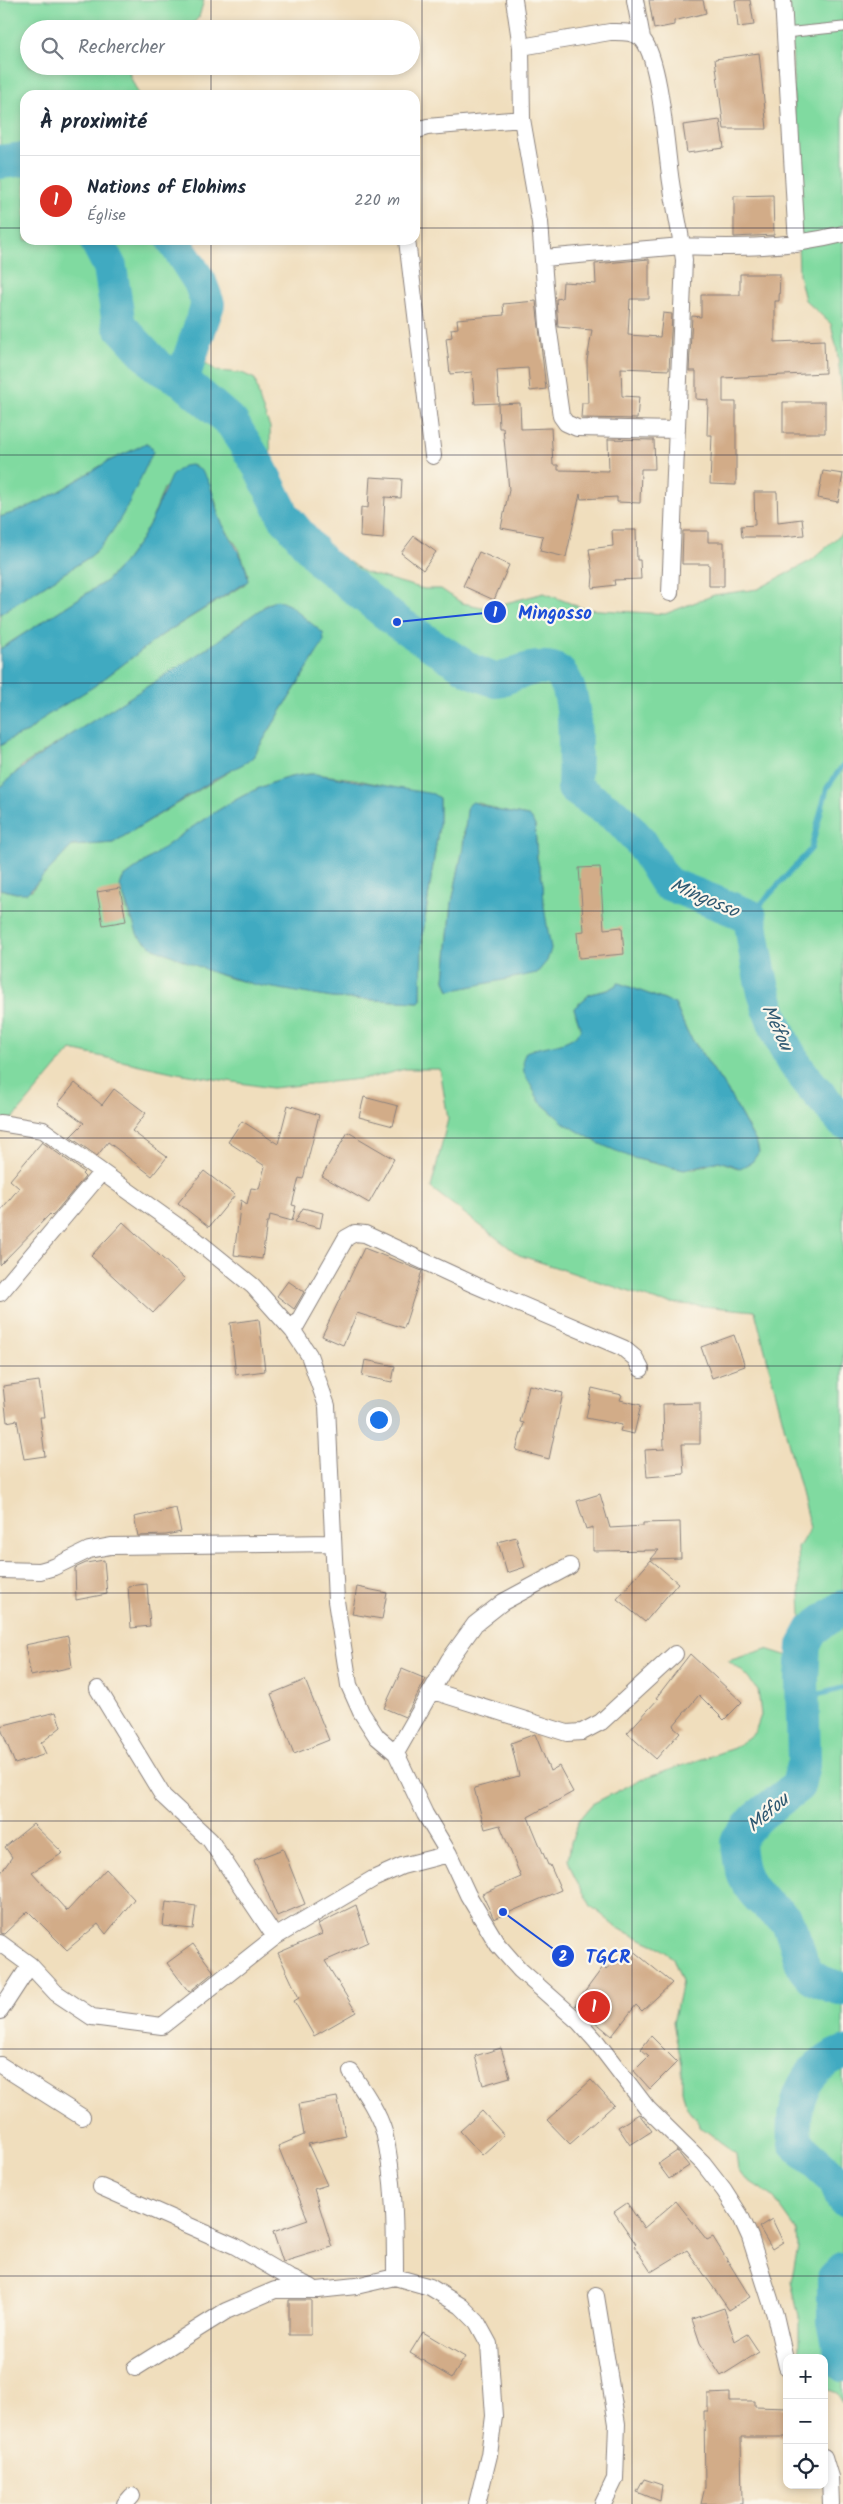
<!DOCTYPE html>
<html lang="fr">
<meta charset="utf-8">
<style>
:root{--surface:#fff;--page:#f2f2f3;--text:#1f2937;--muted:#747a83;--line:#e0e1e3;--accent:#d93025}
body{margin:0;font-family:Kalam,sans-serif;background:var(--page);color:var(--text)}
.controls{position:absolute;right:15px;bottom:15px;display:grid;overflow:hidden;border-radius:10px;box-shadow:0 2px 8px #0003}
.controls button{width:45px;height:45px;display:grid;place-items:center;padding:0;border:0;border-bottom:1px solid var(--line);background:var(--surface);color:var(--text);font:25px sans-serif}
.you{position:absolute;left:378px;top:1419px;width:18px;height:18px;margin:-12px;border:4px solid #fff;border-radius:50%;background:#1a73e8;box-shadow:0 0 0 8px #1a73e833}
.badge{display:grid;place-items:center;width:32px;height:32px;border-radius:50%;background:var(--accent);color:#fff;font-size:16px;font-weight:700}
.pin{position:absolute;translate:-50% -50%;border:2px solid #fff;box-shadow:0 1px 5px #0006}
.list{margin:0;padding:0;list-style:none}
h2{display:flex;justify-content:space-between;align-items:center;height:65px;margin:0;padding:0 20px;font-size:21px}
h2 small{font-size:16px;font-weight:400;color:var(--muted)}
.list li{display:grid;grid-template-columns:32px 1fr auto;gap:15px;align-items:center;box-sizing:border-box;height:90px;padding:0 20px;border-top:1px solid var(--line)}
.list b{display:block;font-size:19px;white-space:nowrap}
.list p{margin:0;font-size:16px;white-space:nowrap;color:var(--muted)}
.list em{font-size:16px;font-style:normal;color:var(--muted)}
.icon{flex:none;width:28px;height:28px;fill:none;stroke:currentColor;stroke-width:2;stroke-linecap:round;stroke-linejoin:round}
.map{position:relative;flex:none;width:843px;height:2504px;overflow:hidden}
.search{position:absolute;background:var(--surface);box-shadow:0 2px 8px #0003;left:20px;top:20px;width:400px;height:55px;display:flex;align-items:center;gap:12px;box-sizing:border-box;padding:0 18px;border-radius:28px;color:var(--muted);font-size:19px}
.panel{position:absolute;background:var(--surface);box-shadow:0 2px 8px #0003;left:20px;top:90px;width:400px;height:155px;border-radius:15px}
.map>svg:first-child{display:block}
.green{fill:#80daa0;stroke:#517e6e;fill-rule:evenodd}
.water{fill:#41aac1;stroke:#32667e}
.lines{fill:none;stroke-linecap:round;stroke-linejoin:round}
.stream{stroke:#41aac1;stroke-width:5.5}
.river{stroke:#41aac1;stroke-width:34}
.building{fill:#d2ac88}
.lane-casing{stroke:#89807c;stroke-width:11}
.street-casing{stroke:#89807c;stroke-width:18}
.lane{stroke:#fff;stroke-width:9}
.street{stroke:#fff;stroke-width:16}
.grid{fill:none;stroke:#22223b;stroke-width:1;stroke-opacity:0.55}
.labels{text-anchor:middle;stroke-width:4.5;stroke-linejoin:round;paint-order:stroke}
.water-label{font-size:19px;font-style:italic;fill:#2e5871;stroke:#fbf7ec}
.leader{fill:none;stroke:#1d4ed8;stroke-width:2}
.callout-dot{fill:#1d4ed8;stroke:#fbf7ec;stroke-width:2}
.mark-label{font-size:15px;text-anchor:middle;font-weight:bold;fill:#fff}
.callout-label{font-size:19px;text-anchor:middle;font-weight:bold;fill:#1d4ed8;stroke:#fbf7ec;stroke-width:4.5;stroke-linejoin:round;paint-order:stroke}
</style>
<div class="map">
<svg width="843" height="2504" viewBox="0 0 843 2504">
<rect width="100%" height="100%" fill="#fbf7ec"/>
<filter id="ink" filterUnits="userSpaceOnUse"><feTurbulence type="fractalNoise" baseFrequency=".02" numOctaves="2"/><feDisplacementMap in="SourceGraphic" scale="10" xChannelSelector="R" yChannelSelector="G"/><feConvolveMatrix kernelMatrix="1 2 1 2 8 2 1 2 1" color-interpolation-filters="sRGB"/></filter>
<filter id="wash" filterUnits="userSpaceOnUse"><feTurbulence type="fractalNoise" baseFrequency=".0096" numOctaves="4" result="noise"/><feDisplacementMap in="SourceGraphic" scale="20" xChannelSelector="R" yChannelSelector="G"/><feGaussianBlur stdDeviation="1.12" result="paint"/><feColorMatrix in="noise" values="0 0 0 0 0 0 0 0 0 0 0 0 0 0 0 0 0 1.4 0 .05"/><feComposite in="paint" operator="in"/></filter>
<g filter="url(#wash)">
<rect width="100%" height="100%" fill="#f0debd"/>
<path class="green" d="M 0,0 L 204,0 L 199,17 L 188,29 L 149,29 L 139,24 L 134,29 L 29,29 L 29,66 L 128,66 L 130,76 L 139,95 L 25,95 L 25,240 L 184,240 C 196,269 220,285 213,318 C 210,333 201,344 200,359 L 217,371 L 242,373 L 255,379 L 261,405 L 270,427 L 271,477 L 312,536 L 364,572 L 424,589 L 441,589 L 462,603 L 487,608 L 544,593 L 585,609 L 665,614 L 714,595 L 758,589 L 812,560 L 843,532 L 843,2403 L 837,2393 L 824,2388 L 824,2358 L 799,2358 L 799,2317 L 791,2282 L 798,2248 L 797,2231 L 772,2196 L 743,2177 L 738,2170 L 736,2154 L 701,2127 L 686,2106 L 682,2090 L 682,2065 L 673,2023 L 682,1981 L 673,1958 L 659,1947 L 619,1929 L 591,1906 L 574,1876 L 568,1860 L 571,1842 L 580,1818 L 592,1804 L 640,1780 L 734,1748 L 755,1732 L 761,1715 L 758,1690 L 742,1671 L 728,1661 L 766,1649 L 788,1656 L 801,1616 L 798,1548 L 810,1528 L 755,1311 L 660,1302 L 519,1255 L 431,1188 L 448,1119 L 440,1069 L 405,1069 L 370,1078 L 272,1088 L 177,1073 L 71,1050 L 10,1122 L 0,1129 L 0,889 L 16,893 L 32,890 L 43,875 L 72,846 L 113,843 L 253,757 L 324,641 L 268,603 L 246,622 L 193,658 L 23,765 L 0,788 L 0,746 L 14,737 L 28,732 L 46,716 L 93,687 L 162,635 L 245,584 L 248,574 L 239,549 L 220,521 L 215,499 L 201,471 L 164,488 L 152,519 L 141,539 L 124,562 L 106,581 L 0,649 L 0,614 L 91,556 L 101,547 L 146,443 C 133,451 120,455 107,462 C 70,484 42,505 0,517 ZM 315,774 L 354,779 L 439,798 L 439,824 L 422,940 L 421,1000 L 419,1002 L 332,998 L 232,979 L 215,973 L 130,919 L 120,883 L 123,878 C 173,842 253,774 315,774 ZM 477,802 L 500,811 L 528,816 L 535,826 L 537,858 L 543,884 L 544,907 L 482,983 L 449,991 L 445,980 L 452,902 L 463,848 L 464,829 ZM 619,983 L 675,1004 L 687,1032 L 727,1090 L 757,1144 L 759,1152 L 738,1168 L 719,1161 L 695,1169 L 674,1168 L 633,1158 L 533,1049 C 550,1047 570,1044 581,1030 L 574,1008 L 590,994 L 608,990 Z
M 788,0 L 843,0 L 843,400 L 837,350 L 831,324 L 805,300 L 799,275 L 792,41 Z"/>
<path class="water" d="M 146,443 L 152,448 L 153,452 C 135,488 121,529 91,556 L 0,614 L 0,517 C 42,505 70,484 107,462 C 120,455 133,451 146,443 Z
M 191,465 C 213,471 213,504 221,521 C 231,542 246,557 248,581 L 162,635 L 93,687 L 46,716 L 28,732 L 14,737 L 0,746 L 0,649 L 106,581 L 124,562 L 141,539 L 152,519 L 171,476 L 183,466 Z
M 277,600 L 289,605 L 323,633 L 324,641 L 253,757 L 247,762 L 220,776 L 113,843 L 72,846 L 27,893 L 16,893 L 0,889 L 0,788 C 18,768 35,759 57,744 C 108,710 161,679 212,645 C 223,637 269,601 277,600 Z
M 315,774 L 433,794 L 439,798 L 439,824 L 422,940 L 421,1000 L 419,1002 L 332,998 L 256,985 L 214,973 L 154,948 L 138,936 L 120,886 L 123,878 C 173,842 253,774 315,774 Z
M 473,802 L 500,811 L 528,816 L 532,819 L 535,826 L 537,858 L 543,884 L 544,907 L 551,949 L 547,961 L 537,973 L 449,991 L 445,980 L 452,902 L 463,848 L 467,810 L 468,805 Z
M 619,983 L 675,1004 L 687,1032 L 727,1090 L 757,1144 L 759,1152 L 752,1162 L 740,1168 L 719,1161 L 684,1170 L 633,1158 L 600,1144 L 564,1123 L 540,1102 L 524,1073 L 523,1059 L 526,1052 C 544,1044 568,1047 581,1030 L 574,1008 L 590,994 L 608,990 Z"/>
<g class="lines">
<path class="stream" d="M 750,916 L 811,849 L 827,788 L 843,765
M 816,1695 L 843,1688"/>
<path class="river" d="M 0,162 L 25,159
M 96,240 L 110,267 L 119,325 L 158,367 L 182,380 L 232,423 L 260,468 L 284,516 L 323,563 L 397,622 L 470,670 L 496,681 C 513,675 534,664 552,669 C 582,677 574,763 574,788 L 619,818 L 640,841 L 666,883 L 750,916 C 757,967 765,1014 792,1059 C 805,1082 827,1101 843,1122
M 173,240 L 200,282 L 208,304 L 182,380
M 843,1607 L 812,1630 L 804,1645 L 802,1679 L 804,1760 L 798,1786 L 756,1818 L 738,1839 C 739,1869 744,1886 768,1906 C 774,1911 785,1917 788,1924 C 808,1962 790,1976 843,1989
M 843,2053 C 802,2069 792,2102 795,2143 L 834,2178 L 843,2199
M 843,2269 L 834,2278 L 834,2321 L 843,2365"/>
</g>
<g id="blocks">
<path class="building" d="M 649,0 L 703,0 L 706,13 L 674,21 L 674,25 L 654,29 Z
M 735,0 L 750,0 L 754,25 L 738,27 Z
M 759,53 L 767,129 L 724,129 L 715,59 Z
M 720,120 L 724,148 L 687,153 L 683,125 Z
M 773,195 L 774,235 L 734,237 L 734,196 Z
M 649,259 L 649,299 L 630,299 L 628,335 L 660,337 L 663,313 L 672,314 L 669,370 L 621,368 L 622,396 L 639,397 L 637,419 L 581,418 L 582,403 L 588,403 L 587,361 L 592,330 L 558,327 L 556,299 L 562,298 L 563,282 L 596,284 L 595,264 Z
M 740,274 L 780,274 L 779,301 L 775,301 L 775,342 L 824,340 L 825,373 L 723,378 L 723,402 L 736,402 L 736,485 L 710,484 L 712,435 L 707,435 L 708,400 L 696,399 L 696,371 L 689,371 L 692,316 L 701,317 L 701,295 L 740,295 Z
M 536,301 L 546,389 L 530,391 L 528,368 L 497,370 L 499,403 L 475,404 L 472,372 L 450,374 L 446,338 L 452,337 L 451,329 L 458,328 L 457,319 L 504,315 L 503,304 Z
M 783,402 L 825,402 L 825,433 L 783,433 Z
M 520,403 L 521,429 L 551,428 L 553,465 L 558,465 L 558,470 L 609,471 L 608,439 L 654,440 L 655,469 L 641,469 L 640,503 L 617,502 L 617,497 L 581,499 L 580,494 L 566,557 L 540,551 L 543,536 L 501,528 L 509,490 L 503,428 L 499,428 L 498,404 Z
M 823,471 L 843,474 L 838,502 L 818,498 Z
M 370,477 L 402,479 L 401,498 L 385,497 L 383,539 L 360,537 L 361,507 L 368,508 Z
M 754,492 L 777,492 L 778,522 L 802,519 L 804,535 L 780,537 L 742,537 L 741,526 L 755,525 Z
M 612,530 L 636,530 L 637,560 L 640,560 L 641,579 L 614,580 L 615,585 L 592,588 L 593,576 L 589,549 L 613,546 Z
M 683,531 L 708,531 L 708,542 L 724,542 L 724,586 L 709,586 L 709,564 L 682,564 Z
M 414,536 L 436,552 L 423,570 L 401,553 Z
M 479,552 L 509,565 L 494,600 L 463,586 Z
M 600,867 L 604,929 L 622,927 L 624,954 L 579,958 L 577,932 L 584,931 L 579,868 Z
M 120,888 L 126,921 L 103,925 L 97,892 Z
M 75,1083 L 102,1105 L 114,1089 L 146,1113 L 132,1131 L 167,1157 L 152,1176 L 108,1142 L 97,1156 L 70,1137 L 84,1123 L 58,1104 Z
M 364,1097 L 398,1106 L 393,1126 L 359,1117 Z
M 288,1105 L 319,1115 L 303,1179 L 299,1178 L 292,1205 L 296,1206 L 292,1221 L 270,1215 L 269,1222 L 267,1222 L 262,1259 L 234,1255 L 241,1200 L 247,1204 L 251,1188 L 259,1189 L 265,1166 L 228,1142 L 242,1121 L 278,1144 Z
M 348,1132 L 394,1159 L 369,1203 L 322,1176 Z
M 42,1142 L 84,1172 L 82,1174 L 85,1177 L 52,1216 L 50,1214 L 0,1265 L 0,1211 L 19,1188 L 10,1180 Z
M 204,1171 L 235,1195 L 209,1227 L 178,1203 Z
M 303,1208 L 323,1213 L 320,1228 L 295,1222 Z
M 123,1222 L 185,1279 L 153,1313 L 91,1256 Z
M 364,1248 L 422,1271 L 404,1328 L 357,1313 L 343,1345 L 322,1336 Z
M 288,1281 L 304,1292 L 294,1309 L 277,1296 Z
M 259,1319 L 265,1371 L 236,1375 L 230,1323 Z
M 734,1335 L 745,1366 L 712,1378 L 701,1347 Z
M 365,1360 L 395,1366 L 392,1382 L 362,1376 Z
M 39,1381 L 44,1417 L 40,1417 L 45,1456 L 24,1459 L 17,1420 L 7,1422 L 3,1386 Z
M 529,1385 L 563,1393 L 549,1459 L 516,1450 L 524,1423 L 520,1422 Z
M 592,1388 L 622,1395 L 620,1400 L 641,1405 L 634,1434 L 620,1431 L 622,1425 L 586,1418 Z
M 700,1403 L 700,1444 L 682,1444 L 684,1474 L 647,1477 L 645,1450 L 664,1449 L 663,1404 Z
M 600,1494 L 610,1528 L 643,1526 L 643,1523 L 680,1522 L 681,1558 L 651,1559 L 659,1550 L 593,1551 L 593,1527 L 586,1529 L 577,1501 Z
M 176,1508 L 181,1532 L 166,1535 L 138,1536 L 134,1517 Z
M 516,1537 L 525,1567 L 507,1573 L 498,1542 Z
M 104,1560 L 107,1594 L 76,1600 L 75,1568 L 86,1563 Z
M 651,1560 L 678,1583 L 645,1622 L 617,1599 Z
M 147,1584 L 150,1626 L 131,1628 L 128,1586 Z
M 357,1587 L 387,1593 L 382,1619 L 352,1614 Z
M 68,1636 L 72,1667 L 31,1676 L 25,1645 Z
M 690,1654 L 742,1702 L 724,1720 L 699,1695 L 673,1726 L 680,1732 L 656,1759 L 627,1733 L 658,1699 L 656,1698 Z
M 402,1669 L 426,1679 L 405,1717 L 384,1708 Z
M 305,1680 L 329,1740 L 294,1754 L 271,1694 Z
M 56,1712 L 61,1727 L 41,1743 L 46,1754 L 15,1764 L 0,1726 Z
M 535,1734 L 550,1771 L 559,1766 L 573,1792 L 528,1817 L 548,1865 L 550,1865 L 561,1890 L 494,1919 L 482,1894 L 521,1877 L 500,1825 L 485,1829 L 474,1788 L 519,1776 L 511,1743 Z
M 33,1824 L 63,1853 L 32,1872 L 67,1911 L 106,1869 L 134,1899 L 106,1934 L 98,1924 L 67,1950 L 28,1911 L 4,1934 L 0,1933 L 0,1874 L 12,1857 L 5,1847 Z
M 283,1849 L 305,1904 L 277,1916 L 254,1860 Z
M 166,1902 L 196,1906 L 193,1929 L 163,1926 Z
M 356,1905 L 368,1942 L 325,1961 L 356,2012 L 314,2036 L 294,2001 L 299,1998 L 278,1953 L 322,1934 L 318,1924 Z
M 193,1944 L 214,1972 L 189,1992 L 167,1963 Z
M 631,1949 L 672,1983 L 642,2011 L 636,2005 L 612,2036 L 575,2005 L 603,1967 L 606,1969 Z
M 651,2036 L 677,2062 L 650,2089 L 634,2071 L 649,2056 L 641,2049 Z
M 501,2048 L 510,2077 L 483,2085 L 475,2056 Z
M 591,2080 L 614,2105 L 570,2144 L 547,2120 Z
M 337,2097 L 346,2136 L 308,2144 L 327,2185 L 314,2189 L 332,2247 L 283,2262 L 273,2232 L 308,2220 L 278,2146 L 304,2135 L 299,2104 Z
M 482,2111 L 504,2135 L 482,2155 L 460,2131 Z
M 639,2114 L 652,2131 L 630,2145 L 618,2127 Z
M 677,2151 L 689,2166 L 669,2179 L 658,2164 Z
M 676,2201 L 707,2240 L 713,2237 L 750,2297 L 729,2310 L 687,2250 L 651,2272 L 634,2246 L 636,2244 L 614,2212 L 627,2203 L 644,2228 Z
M 772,2219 L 783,2242 L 772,2249 L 759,2227 Z
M 289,2300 L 311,2300 L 311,2335 L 289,2335 Z
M 724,2308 L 735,2341 L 747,2334 L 759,2352 L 721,2376 L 700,2343 L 692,2319 Z
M 423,2332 L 465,2357 L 452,2378 L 410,2353 Z
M 730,2393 L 730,2401 L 755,2401 L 755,2407 L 787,2408 L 787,2437 L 741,2437 L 742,2504 L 701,2504 L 705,2487 L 704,2411 L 708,2411 L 708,2394 Z
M 644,2479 L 662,2485 L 660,2501 L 637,2492 Z"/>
</g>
</g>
<g filter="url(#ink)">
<use href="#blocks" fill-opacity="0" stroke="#89807c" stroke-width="1"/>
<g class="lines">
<defs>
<path id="lane" d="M 785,33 L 843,27"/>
<path id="street" d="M 514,0 L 521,47 L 522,119 L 540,222 L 548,325 L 561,416 L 566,423 L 577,428 L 677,430
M 635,0 L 642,38
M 783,0 L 797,244
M 521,47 L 610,32 C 621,32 635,31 643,40 C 661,62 666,151 671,182 C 674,203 679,225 682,246 C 739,248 787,248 843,234
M 415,131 L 427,127 L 522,119
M 407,240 L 433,456
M 544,258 L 682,246 L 684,260 L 670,593
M 0,1123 L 43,1130 L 190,1235 L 253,1286 L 293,1331 L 309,1355 L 327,1406 L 336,1601 L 349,1685 L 361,1712 L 377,1737 L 396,1753 L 425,1814 L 449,1854 L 468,1895 L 498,1945 L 520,1970 L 579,2022 L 596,2041 L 648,2109 L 703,2163 L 724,2190 L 740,2215 L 750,2237 L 775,2315 L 787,2367
M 0,1293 L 101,1173
M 293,1331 L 346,1238 L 355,1233 L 365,1234 L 475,1285 L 623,1348 L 635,1358 L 641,1369
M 0,1570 L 40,1571 L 54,1567 L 89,1550 L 111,1546 L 333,1543
M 98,1689 L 163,1796 L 210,1840 L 275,1937
M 433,1691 L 567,1733 L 582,1732 L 601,1722 L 675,1654
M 396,1753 L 449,1660 L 475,1624 L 503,1602 L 570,1566
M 0,1943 L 30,1965 L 56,1993 L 92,2017 L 162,2026 L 275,1937 L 373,1879 L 402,1866 L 449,1854
M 0,2011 L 30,1965
M 0,2065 L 82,2117
M 351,2072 C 363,2090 378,2111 384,2132 C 395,2178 395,2231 395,2277
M 101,2187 L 235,2246 L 288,2277 L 311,2287
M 596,2296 L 617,2424 L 615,2479 L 603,2504
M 135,2368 L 226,2311 L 275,2290 L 318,2290 L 356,2286 L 395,2277 L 430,2287 L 461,2306 L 477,2322 L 489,2344 L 494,2416 L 489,2455 L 477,2504
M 824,2457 L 830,2477 L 831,2504
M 125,2504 L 132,2496"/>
</defs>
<use href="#lane" class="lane-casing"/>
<use href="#street" class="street-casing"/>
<use href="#lane" class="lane"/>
<use href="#street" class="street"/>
</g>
</g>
<path class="grid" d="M 211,0 L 211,29M 422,0 L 422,2504M 632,0 L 632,2504M 211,66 L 211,95M 0,228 L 25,228M 415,228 L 843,228M 211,240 L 211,2504M 0,455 L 843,455M 0,683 L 843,683M 0,911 L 843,911M 0,1138 L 843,1138M 0,1366 L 843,1366M 0,1593 L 843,1593M 0,1821 L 843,1821M 0,2049 L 843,2049M 0,2276 L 843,2276"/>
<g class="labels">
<g class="water-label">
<text transform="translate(705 897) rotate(23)" y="7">Mingosso</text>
<text transform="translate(778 1027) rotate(65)" y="7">Méfou</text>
<text transform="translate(767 1812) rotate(-41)" y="7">Méfou</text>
</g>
</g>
<path class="leader" d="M397 622L495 612M503 1912L563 1956"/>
<g class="callout-dot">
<circle cx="397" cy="622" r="5"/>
<circle cx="503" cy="1912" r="5"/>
<circle cx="495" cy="612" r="12"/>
<circle cx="563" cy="1956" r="12"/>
</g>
<g class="mark-label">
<text x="495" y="617">1</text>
<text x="563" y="1961">2</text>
</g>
<g class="callout-label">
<text x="555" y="619">Mingosso</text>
<text x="608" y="1963">TGCR</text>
</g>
</svg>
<div class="controls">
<button>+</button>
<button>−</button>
<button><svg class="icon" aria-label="locate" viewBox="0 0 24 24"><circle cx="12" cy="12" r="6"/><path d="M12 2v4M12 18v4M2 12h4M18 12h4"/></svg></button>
</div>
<div class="you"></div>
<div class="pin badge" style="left:594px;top:2007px">1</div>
<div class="search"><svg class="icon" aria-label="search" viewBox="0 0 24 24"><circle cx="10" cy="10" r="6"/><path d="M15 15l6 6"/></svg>Rechercher</div>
<section class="panel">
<h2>À proximité<small></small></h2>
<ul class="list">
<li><span class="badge">1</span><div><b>Nations of Elohims</b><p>Église</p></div><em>220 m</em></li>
</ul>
</section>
</div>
